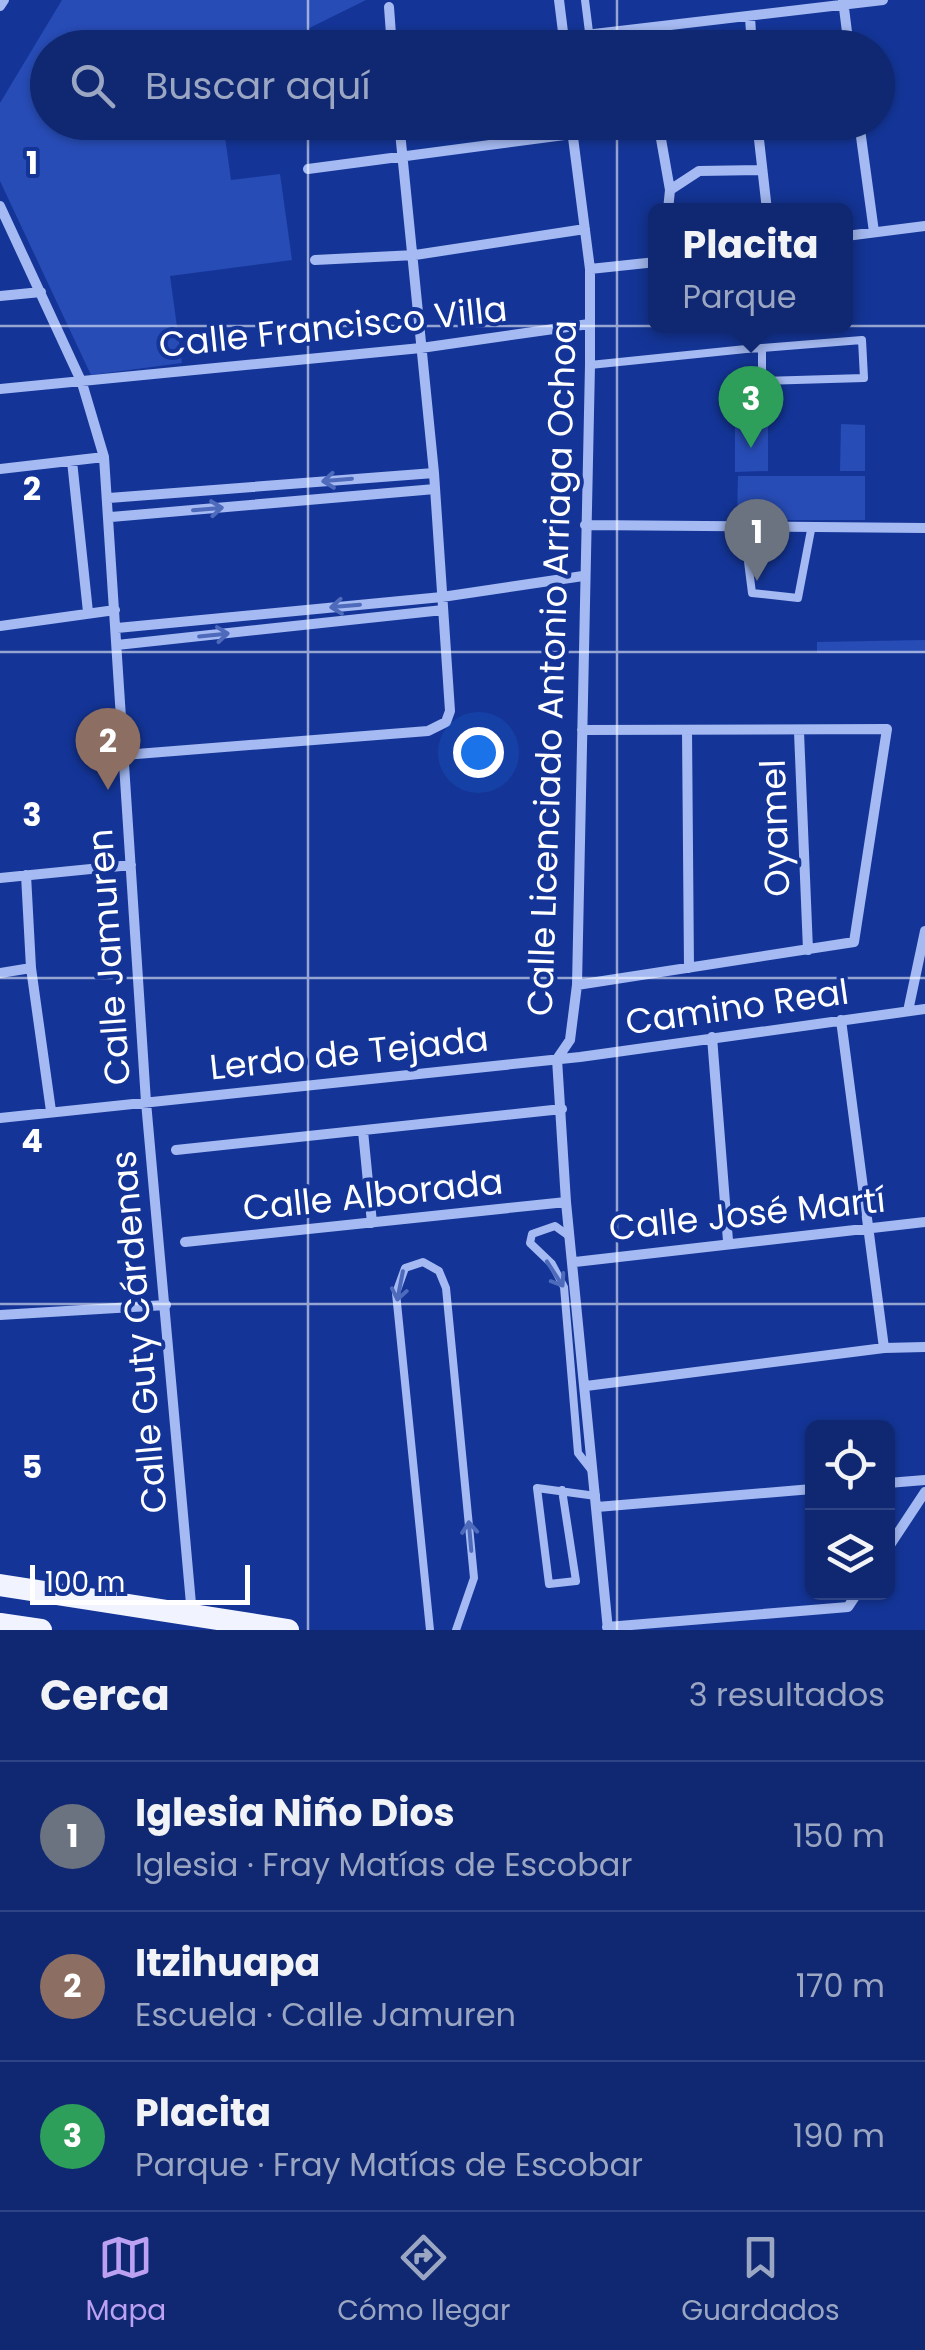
<!DOCTYPE html>
<html lang="es">
<meta charset="utf-8">
<style>
:root{--surface:#0f2871;--page:#1d3479;--text:#f1f3f6;--muted:#9ba6c3;--line:#2f4484;--accent:#bca0f2}
body{margin:0;font-family:Poppins,sans-serif;background:var(--page);color:var(--text)}
.controls{position:absolute;right:30px;bottom:30px;display:grid;overflow:hidden;border-radius:15px;box-shadow:0 2px 8px #0004}
.controls button{width:90px;height:90px;display:grid;place-items:center;padding:0;border:0;border-bottom:2px solid var(--line);background:var(--surface);color:var(--text);font:50px sans-serif}
.scale{position:absolute;left:30px;bottom:25px;width:220px;box-sizing:border-box;padding-left:10px;border:5px solid #fff;border-top:0;font-size:28px;line-height:35px;white-space:nowrap;color:#fff;-webkit-text-stroke:8px #143597;paint-order:stroke}
.you{position:absolute;left:478px;top:752px;width:35px;height:35px;margin:-25px;border:8px solid #fff;border-radius:50%;background:#1a73e8;box-shadow:0 0 0 15px #1a73e833}
.badge{display:grid;place-items:center;width:65px;height:65px;border-radius:50%;background:var(--accent);color:#fff;font-size:32px;font-weight:700}
.pin{position:absolute;translate:-50% -82px;filter:drop-shadow(0 2px 5px #0008)}
.pin::after{content:'';position:absolute;top:52px;width:35px;height:30px;background:inherit;clip-path:polygon(0 0,100% 0,50% 100%)}
.popup{position:absolute;left:648px;top:203px;width:205px;height:130px;box-sizing:border-box;display:grid;place-content:center;border-radius:15px;background:var(--surface);filter:drop-shadow(0 2px 8px #0005);font-size:32px;white-space:nowrap;color:var(--muted)}
.popup b{font-size:38px;color:var(--text)}
.popup::after{content:'';position:absolute;left:50%;top:100%;margin-left:-20px;border:20px solid transparent;border-top-color:var(--surface)}
.list{margin:0;padding:0;list-style:none}
h2{display:flex;justify-content:space-between;align-items:center;height:130px;margin:0;padding:0 40px;font-size:42px}
h2 small{font-size:32px;font-weight:400;color:var(--muted)}
.list li{display:grid;grid-template-columns:65px 1fr auto;gap:30px;align-items:center;box-sizing:border-box;height:150px;padding:0 40px;border-top:2px solid var(--line)}
.list b{display:block;font-size:38px;white-space:nowrap}
.list p{margin:0;font-size:32px;white-space:nowrap;color:var(--muted)}
.list em{font-size:32px;font-style:normal;color:var(--muted)}
.icon{flex:none;width:55px;height:55px;fill:none;stroke:currentColor;stroke-width:2;stroke-linecap:round;stroke-linejoin:round}
.map{position:relative;flex:none;width:925px;height:1630px;overflow:hidden}
.search{position:absolute;background:var(--surface);box-shadow:0 2px 8px #0004;left:30px;right:30px;top:30px;height:110px;display:flex;align-items:center;gap:25px;box-sizing:border-box;padding:0 35px;border-radius:55px;color:var(--muted);font-size:38px}
.sheet{height:580px;background:var(--surface)}
nav{display:flex;justify-content:space-around;align-items:center;box-sizing:border-box;height:140px;border-top:2px solid var(--line);background:var(--surface);font-size:28px;color:var(--muted)}
nav a{display:grid;justify-items:center;gap:5px}
nav .on{color:var(--accent)}
.map>svg:first-child{display:block}
.green{fill:#274cb6}
.lines{fill:none;stroke-linecap:round;stroke-linejoin:round}
.service{stroke:#a5baf2;stroke-width:8}
.minor{stroke:#a5baf2;stroke-width:10}
.primary{stroke:#f1f4ff;stroke-width:22}
.oneway{stroke:#4e6abb}
.grid{fill:none;stroke:#fff;stroke-width:2.5;stroke-opacity:0.55}
.labels{text-anchor:middle;stroke-width:8;stroke-linejoin:round;paint-order:stroke}
.street-label{font-size:35px;fill:#fff;stroke:#143597}
.grid-label{font-size:32px;text-anchor:middle;font-weight:bold;fill:#fff;stroke:#143597;stroke-width:8;stroke-linejoin:round;paint-order:stroke}
</style>
<div class="map">
<svg width="925" height="1630" viewBox="0 0 925 1630">
<rect width="100%" height="100%" fill="#143597"/>
<path class="green" d="M 62,0 L 366,0 L 271,47 L 48,48 L 48,122 L 272,123 L 224,130 L 231,180 L 280,174 L 292,260 L 170,276 L 182,363 L 91,375 L 0,181 L 0,103 Z
M 735,424 L 768,424 L 768,471 L 735,472 Z
M 841,424 L 865,425 L 865,471 L 840,471 Z
M 738,476 L 865,476 L 865,520 L 737,520 Z
M 925,640 L 925,653 L 817,653 L 817,642 Z"/>
<g class="lines">
<path class="service" d="M 585,0 L 589,32
M 590,365 L 746,349 L 762,348 L 862,340 L 864,378 L 762,381 L 762,348
M 744,530 L 752,593 L 798,598 L 811,530
M 569,1236 L 555,1226 L 532,1234 L 530,1243 L 552,1264 L 564,1287 L 578,1453 L 593,1472
M 562,1490 L 576,1581 L 549,1584 L 537,1488 L 596,1496
M 430,1630 L 396,1293 L 405,1268 L 423,1262 L 439,1271 L 446,1288 L 474,1578 L 456,1630"/>
<path class="minor" d="M 559,0 L 565,48
M 843,0 L 849,48
M 0,6 L 4,0
M 389,7 L 392,48
M 750,17 L 752,48
M 475,48 L 883,0
M 571,122 L 590,269 L 590,365 L 577,985 L 570,1040 L 557,1059 L 566,1202 L 608,1630
M 658,122 L 670,190
M 757,122 L 767,210
M 859,122 L 874,232
M 308,169 L 572,134
M 0,206 L 82,383 L 104,457 L 146,1102 L 192,1615
M 668,210 L 670,190 L 699,171 L 760,170
M 846,236 L 925,226
M 315,260 L 415,255 L 585,229
M 590,269 L 656,262
M 0,296 L 41,292
M 0,389 L 421,348 L 589,324
M 72,461 L 88,612
M 0,469 L 104,457
M 109,498 L 434,473
M 111,517 L 435,489
M 585,525 L 925,528
M 0,626 L 115,610
M 117,628 L 442,597 L 583,576
M 117,645 L 443,610
M 687,730 L 689,968
M 799,732 L 808,950
M 124,755 L 428,731 L 446,722 L 450,711 L 434,473 L 399,122
M 26,875 L 31,968 L 51,1111
M 0,878 L 131,865
M 0,973 L 31,968
M 577,985 L 854,942 L 887,729 L 582,730
M 908,1011 L 925,931
M 841,1020 L 884,1348
M 712,1037 L 728,1241
M 0,1118 L 580,1057 L 925,1009
M 363,1131 L 372,1223
M 176,1150 L 562,1109
M 185,1242 L 566,1202
M 575,1262 L 925,1222
M 0,1315 L 166,1305
M 586,1386 L 884,1348 L 925,1347
M 888,1483 L 925,1480
M 597,1507 L 812,1489
M 888,1548 L 925,1492
M 607,1627 L 848,1607 L 858,1592"/>
<path class="primary" d="M 0,1585 L 288,1630
M 0,1624 L 41,1630"/>
</g>
<defs><path id="oneway-shaft" d="M-6 0H5M1.5-3L5.5 0L1.5 3" fill="none" stroke-width="1.6" stroke-linecap="round" stroke-linejoin="round" transform="scale(2.5)"/></defs>
<g class="oneway">
<use href="#oneway-shaft" transform="translate(337 480) rotate(175)"/>
<use href="#oneway-shaft" transform="translate(208 509) rotate(-5)"/>
<use href="#oneway-shaft" transform="translate(345 606) rotate(175)"/>
<use href="#oneway-shaft" transform="translate(214 635) rotate(-6)"/>
<use href="#oneway-shaft" transform="translate(555 1274) rotate(57)"/>
<use href="#oneway-shaft" transform="translate(400 1286) rotate(101)"/>
<use href="#oneway-shaft" transform="translate(470 1536) rotate(-95)"/>
</g>
<path class="grid" d="M 308,0 L 308,48M 617,0 L 617,48M 308,122 L 308,1630M 617,122 L 617,1630M 0,326 L 925,326M 0,652 L 925,652M 0,978 L 925,978M 0,1304 L 925,1304"/>
<g class="labels">
<g class="street-label">
<text transform="translate(333 327) rotate(-6)" y="12">Calle Francisco Villa</text>
<text transform="translate(552 668) rotate(-88)" y="12">Calle Licenciado Antonio Arriaga Ochoa</text>
<text transform="translate(775 828) rotate(-92)" y="12">Oyamel</text>
<text transform="translate(109 957) rotate(-94)" y="12">Calle Jamuren</text>
<text transform="translate(737 1007) rotate(-8)" y="12">Camino Real</text>
<text transform="translate(349 1053) rotate(-6)" y="12">Lerdo de Tejada</text>
<text transform="translate(373 1195) rotate(-6)" y="12">Calle Alborada</text>
<text transform="translate(747 1214) rotate(-6)" y="12">Calle José Martí</text>
<text transform="translate(139 1332) rotate(-95)" y="12">Calle Guty Cárdenas</text>
</g>
</g>
<g class="grid-label">
<text x="32" y="174">1</text>
<text x="32" y="500">2</text>
<text x="32" y="826">3</text>
<text x="32" y="1152">4</text>
<text x="32" y="1478">5</text>
</g>
</svg>
<div class="controls">
<button><svg class="icon" aria-label="locate" viewBox="0 0 24 24"><circle cx="12" cy="12" r="6"/><path d="M12 2v4M12 18v4M2 12h4M18 12h4"/></svg></button>
<button><svg class="icon" aria-label="layers" viewBox="0 0 24 24"><path d="M12 4l9 5-9 5-9-5zM3 14l9 5 9-5"/></svg></button>
</div>
<div class="scale">100 m</div>
<div class="you"></div>
<div class="pin badge" style="left:757px;top:581px;background:#6b7280">1</div>
<div class="pin badge" style="left:108px;top:790px;background:#8d6e63">2</div>
<div class="pin badge" style="left:751px;top:448px;background:#2e9e5b">3</div>
<div class="popup"><b>Placita</b>Parque</div>
<div class="search"><svg class="icon" aria-label="search" viewBox="0 0 24 24"><circle cx="10" cy="10" r="6"/><path d="M15 15l6 6"/></svg>Buscar aquí</div>
</div>
<section class="sheet">
<h2>Cerca<small>3 resultados</small></h2>
<ul class="list">
<li><span class="badge" style="background:#6b7280">1</span><div><b>Iglesia Niño Dios</b><p>Iglesia · Fray Matías de Escobar</p></div><em>150 m</em></li>
<li><span class="badge" style="background:#8d6e63">2</span><div><b>Itzihuapa</b><p>Escuela · Calle Jamuren</p></div><em>170 m</em></li>
<li><span class="badge" style="background:#2e9e5b">3</span><div><b>Placita</b><p>Parque · Fray Matías de Escobar</p></div><em>190 m</em></li>
</ul>
</section>
<nav>
<a class="on"><svg class="icon" aria-label="map" viewBox="0 0 24 24"><path d="M3 6l6-2 6 2 6-2v14l-6 2-6-2-6 2zM9 4v14M15 6v14"/></svg>Mapa</a>
<a><svg class="icon" aria-label="directions" viewBox="0 0 24 24"><path d="M12 3l9 9-9 9-9-9zM9 14v-3h6M13 9l2 2-2 2"/></svg>Cómo llegar</a>
<a><svg class="icon" aria-label="saved" viewBox="0 0 24 24"><path d="M7 4h10v16l-5-4-5 4z"/></svg>Guardados</a>
</nav>
